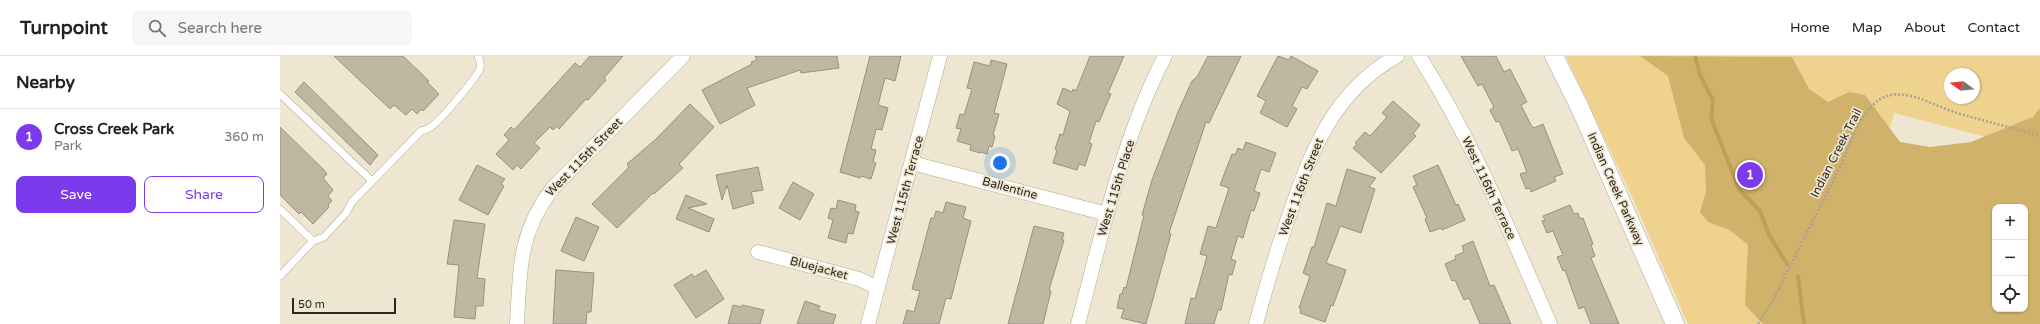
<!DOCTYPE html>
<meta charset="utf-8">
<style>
:root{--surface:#fff;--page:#f6f6f6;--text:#222;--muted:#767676;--line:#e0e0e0;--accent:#7c3aed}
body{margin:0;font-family:"Varela Round",sans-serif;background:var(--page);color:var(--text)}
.controls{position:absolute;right:12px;bottom:12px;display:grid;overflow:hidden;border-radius:8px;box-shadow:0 1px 3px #0004}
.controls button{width:36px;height:36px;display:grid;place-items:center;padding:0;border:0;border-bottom:1px solid var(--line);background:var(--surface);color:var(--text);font:20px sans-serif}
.compass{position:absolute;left:1664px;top:12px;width:36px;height:36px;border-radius:50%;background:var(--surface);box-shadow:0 1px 3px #0004;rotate:285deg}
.scale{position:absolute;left:12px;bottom:10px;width:104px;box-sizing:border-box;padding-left:4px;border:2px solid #2c2820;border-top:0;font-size:11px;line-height:14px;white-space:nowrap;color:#2c2820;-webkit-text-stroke:3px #efe6d1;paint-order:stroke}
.you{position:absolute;left:720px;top:107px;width:14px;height:14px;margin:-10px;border:3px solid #fff;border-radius:50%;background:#1a73e8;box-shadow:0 0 0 6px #1a73e833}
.badge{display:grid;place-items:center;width:26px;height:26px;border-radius:50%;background:var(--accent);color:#fff;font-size:13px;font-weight:700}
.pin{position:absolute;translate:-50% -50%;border:2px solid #fff;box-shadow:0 1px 4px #0006}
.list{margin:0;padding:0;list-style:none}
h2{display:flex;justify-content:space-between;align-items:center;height:52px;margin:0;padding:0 16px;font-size:17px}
h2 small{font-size:13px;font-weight:400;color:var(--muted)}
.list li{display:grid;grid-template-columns:26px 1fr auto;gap:12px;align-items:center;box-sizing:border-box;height:56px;padding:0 16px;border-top:1px solid var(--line)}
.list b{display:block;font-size:15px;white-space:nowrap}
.list p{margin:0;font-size:13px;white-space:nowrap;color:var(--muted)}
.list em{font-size:13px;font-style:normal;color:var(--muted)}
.actions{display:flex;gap:8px;padding:12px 16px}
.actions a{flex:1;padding:9px 0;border:1px solid var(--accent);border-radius:8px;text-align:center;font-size:14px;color:var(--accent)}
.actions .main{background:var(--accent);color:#fff}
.icon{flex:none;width:22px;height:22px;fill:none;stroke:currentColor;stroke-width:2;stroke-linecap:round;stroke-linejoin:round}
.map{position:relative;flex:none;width:1760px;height:268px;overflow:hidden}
header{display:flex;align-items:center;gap:24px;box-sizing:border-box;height:56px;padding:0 20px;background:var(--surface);border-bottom:1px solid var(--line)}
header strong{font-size:19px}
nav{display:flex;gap:22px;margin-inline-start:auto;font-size:14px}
.search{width:280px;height:36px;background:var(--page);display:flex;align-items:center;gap:10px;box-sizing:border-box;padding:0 14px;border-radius:8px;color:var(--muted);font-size:15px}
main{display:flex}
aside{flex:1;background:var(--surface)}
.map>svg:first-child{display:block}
.green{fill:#efd28e;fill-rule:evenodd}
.forest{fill:#d1b26a;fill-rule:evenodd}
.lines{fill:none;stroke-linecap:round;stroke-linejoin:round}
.stream{stroke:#bea058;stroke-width:4}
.building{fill:#c0b7a3;stroke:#99907d}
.service-casing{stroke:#b2a995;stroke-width:8}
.minor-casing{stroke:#b2a995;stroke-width:15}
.tertiary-casing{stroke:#b2a995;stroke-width:19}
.path{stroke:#a9a292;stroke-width:2.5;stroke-dasharray:2 2;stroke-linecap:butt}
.service{stroke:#fff;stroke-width:7}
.minor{stroke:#fff;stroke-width:14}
.tertiary{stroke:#fff;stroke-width:18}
.labels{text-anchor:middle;stroke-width:3.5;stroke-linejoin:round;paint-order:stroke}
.street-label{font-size:12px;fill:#2c2820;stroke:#efe6d1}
</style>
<header>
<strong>Turnpoint</strong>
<div class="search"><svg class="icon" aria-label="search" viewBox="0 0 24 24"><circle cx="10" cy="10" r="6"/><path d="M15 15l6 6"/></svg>Search here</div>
<nav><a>Home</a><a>Map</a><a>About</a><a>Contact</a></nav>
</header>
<main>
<aside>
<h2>Nearby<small></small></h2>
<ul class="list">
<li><span class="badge">1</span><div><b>Cross Creek Park</b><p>Park</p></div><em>360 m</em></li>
</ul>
<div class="actions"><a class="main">Save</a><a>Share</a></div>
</aside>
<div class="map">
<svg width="1760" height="268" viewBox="0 0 1760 268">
<rect width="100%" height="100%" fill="#efe6d1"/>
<path class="green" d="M 1286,0 L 1760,0 L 1760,95 L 1614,57 L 1558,268 L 1408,268 L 1353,143 ZM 1670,18 L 1694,18 L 1694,42 L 1670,42 Z"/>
<path class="forest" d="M 1360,0 L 1512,1 L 1529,33 L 1548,46 L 1569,36 L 1585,39 L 1620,86 L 1650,91 L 1691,86 L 1753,61 L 1760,52 L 1760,268 L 1483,268 L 1465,249 L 1468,189 L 1450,174 L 1428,166 L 1420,156 L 1426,136 L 1425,109 L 1404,82 L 1388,20 ZM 1715,151 L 1745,151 L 1745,253 L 1715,253 Z"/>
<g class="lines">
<path class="stream" d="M 1415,0 L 1420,19 L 1433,44 L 1431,62 L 1459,133 L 1480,155 L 1489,179 L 1507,208
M 1518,220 L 1524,268"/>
</g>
<path class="building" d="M 54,0 L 123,0 L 149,25 L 147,26 L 159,38 L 143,55 L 141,53 L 137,58 L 132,53 L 126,59 L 114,49 L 110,53 Z
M 310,0 L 343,0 L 324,22 L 326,24 L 308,44 L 306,43 L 279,73 L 277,70 L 273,74 L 270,71 L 254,87 L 260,92 L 241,113 L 237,109 L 233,114 L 216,98 L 229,84 L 224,79 L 231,71 L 234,74 L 295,7 L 300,11 Z
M 475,0 L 557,0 L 559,12 L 521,17 L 520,14 L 467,32 L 475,49 L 440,68 L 422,34 L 472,8 L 471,6 L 477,4 Z
M 590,0 L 621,0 L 615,25 L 605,22 L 598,49 L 608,52 L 602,74 L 596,73 L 591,93 L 596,94 L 593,106 L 596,107 L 591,123 L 581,120 L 580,122 L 560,116 Z
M 810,0 L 844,0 L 828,37 L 831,38 L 819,66 L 816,65 L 809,87 L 812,88 L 805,110 L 799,108 L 797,114 L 773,107 L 777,94 L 775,93 L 780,78 L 783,79 L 790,55 L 777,48 L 783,32 L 792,36 L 793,33 L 796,35 Z
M 928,0 L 961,0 L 929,67 L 926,66 L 889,177 L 891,178 L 866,268 L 841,262 L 844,253 L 837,252 L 840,238 L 842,238 L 844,231 L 846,232 L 864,159 L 862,159 L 872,124 L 898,56 L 912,25 L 917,21 Z
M 998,0 L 1009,4 L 1011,0 L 1038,15 L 1027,33 L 1022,31 L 1012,50 L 1017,53 L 1007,71 L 980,57 L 986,45 L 977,40 Z
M 1181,0 L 1216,0 L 1224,16 L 1230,13 L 1247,46 L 1241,49 L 1251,69 L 1254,72 L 1263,68 L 1283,118 L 1274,121 L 1276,125 L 1251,136 L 1250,132 L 1246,133 L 1240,118 L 1247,116 L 1238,93 L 1232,95 L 1219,65 L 1216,66 L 1210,54 L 1214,51 L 1202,28 L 1198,30 Z
M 711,4 L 727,8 L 714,57 L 719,58 L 713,79 L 715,80 L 712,91 L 709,90 L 707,98 L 700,96 L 700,97 L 690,94 L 691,89 L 677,85 L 681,73 L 676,72 L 680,58 L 684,59 L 692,33 L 687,32 L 694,6 L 710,10 Z
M 24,26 L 98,99 L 90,109 L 15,36 Z
M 1113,45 L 1140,69 L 1133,78 L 1136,80 L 1101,117 L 1073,92 L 1077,88 L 1075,87 L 1085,76 L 1090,80 L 1107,61 L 1102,57 Z
M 410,48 L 434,71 L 399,108 L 403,112 L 374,138 L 373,137 L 337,172 L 312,148 L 349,111 L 347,108 L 376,83 Z
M 0,71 L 43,113 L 47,118 L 43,122 L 53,134 L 48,140 L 52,145 L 48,149 L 49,151 L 33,168 L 21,156 L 19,158 L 0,139 Z
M 966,86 L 996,97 L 989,116 L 981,113 L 974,135 L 980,137 L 974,155 L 971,154 L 963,182 L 958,180 L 951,203 L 956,205 L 952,219 L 949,218 L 941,254 L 938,254 L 934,268 L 905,268 L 911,242 L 915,243 L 927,200 L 920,198 L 928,170 L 936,172 L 949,132 L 940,129 L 952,98 L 955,99 L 958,92 L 963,94 Z
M 197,109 L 225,123 L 221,128 L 224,130 L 208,159 L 179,144 Z
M 1158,109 L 1176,149 L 1178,148 L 1185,164 L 1162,174 L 1161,172 L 1150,176 L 1145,163 L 1147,162 L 1133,131 L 1137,129 L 1133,120 Z
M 478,111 L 483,134 L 471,136 L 474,147 L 453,153 L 447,129 L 442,144 L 436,119 Z
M 1067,113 L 1096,122 L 1089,131 L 1095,133 L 1081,177 L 1060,170 L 1057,179 L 1046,207 L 1066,214 L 1053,250 L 1051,249 L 1045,266 L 1020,257 L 1021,253 L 1019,252 L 1030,220 L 1023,217 L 1032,191 L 1034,191 L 1047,147 L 1056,150 Z
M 513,126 L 534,138 L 520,164 L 499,152 Z
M 406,139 L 427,148 L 408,152 L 434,163 L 429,176 L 396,163 Z
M 558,144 L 576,149 L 575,155 L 579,156 L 573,178 L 568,177 L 566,187 L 548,182 L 553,164 L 548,162 L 551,152 L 556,153 Z
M 666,146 L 686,151 L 683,162 L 691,165 L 671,243 L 666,242 L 659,268 L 623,268 L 627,254 L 634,256 L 640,235 L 632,233 L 651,162 L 654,162 L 656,155 L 663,157 Z
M 1290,149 L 1294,158 L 1298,157 L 1300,163 L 1303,162 L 1313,188 L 1311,189 L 1315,200 L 1311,202 L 1339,268 L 1311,268 L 1304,251 L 1299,253 L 1285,214 L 1283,215 L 1277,201 L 1283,199 L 1273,175 L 1267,177 L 1262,165 L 1265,164 L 1263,160 Z
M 296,161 L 319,171 L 304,205 L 281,195 Z
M 174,164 L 205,168 L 197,222 L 205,223 L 203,250 L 196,250 L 195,263 L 174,261 L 179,209 L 167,208 Z
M 754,170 L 784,177 L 782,184 L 784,184 L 769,234 L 771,235 L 763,268 L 728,268 Z
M 1193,185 L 1210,230 L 1214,229 L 1231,268 L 1200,268 L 1189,242 L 1184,244 L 1175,224 L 1172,225 L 1165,208 L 1176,203 L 1175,200 L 1184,196 L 1182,190 Z
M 276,214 L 314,217 L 311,256 L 307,256 L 306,268 L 273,268 Z
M 426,214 L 444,243 L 416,262 L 394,229 L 412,218 L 414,221 Z
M 525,245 L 540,250 L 538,254 L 556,259 L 553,268 L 517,268 Z
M 453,249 L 461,251 L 462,249 L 484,254 L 480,268 L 448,268 Z"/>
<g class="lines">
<defs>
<path id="service" d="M 0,38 L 92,125
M 0,153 L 33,185
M 0,220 L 33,185 L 44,181 L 66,157 L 72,146 L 141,75 C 145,74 149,73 152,70 C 160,65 199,19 200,12 C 201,8 200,4 198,0"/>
<path id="minor" d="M 1139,0 C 1193,85 1230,176 1270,268
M 632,107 L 827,158
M 478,196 L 579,223 L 598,232
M 237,268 C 240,215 238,178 272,133 L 403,0
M 588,268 L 660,0
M 798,268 C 822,178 842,83 885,0
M 976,268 C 986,231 996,196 1009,160 C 1031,95 1054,35 1117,0"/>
<path id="tertiary" d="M 1274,0 L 1300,52 L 1395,268"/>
</defs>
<use href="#service" class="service-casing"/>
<use href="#minor" class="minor-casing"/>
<use href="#tertiary" class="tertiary-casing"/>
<path class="path" d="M 1478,268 L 1492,246 L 1562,107 C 1570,87 1584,47 1607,40 C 1630,33 1656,51 1677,57 C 1705,65 1732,72 1760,80"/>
<use href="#service" class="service"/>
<use href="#minor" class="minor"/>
<use href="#tertiary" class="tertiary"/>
</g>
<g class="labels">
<g class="street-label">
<text transform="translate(1556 97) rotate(-63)" y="4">Indian Creek Trail</text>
<text transform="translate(304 101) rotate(-46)" y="4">West 115th Street</text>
<text transform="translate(1021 131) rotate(-69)" y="4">West 116th Street</text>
<text transform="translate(730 132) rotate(15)" y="4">Ballentine</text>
<text transform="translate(836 132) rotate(-73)" y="4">West 115th Place</text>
<text transform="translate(1209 132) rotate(65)" y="4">West 116th Terrace</text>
<text transform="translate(1336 133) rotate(66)" y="4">Indian Creek Parkway</text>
<text transform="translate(625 134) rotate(-75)" y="4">West 115th Terrace</text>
<text transform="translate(539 212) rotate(15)" y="4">Bluejacket</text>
</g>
</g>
</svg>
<div class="controls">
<button>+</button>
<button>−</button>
<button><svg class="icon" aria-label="locate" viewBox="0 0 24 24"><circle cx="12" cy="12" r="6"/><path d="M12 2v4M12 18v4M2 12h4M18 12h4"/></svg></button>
</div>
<svg class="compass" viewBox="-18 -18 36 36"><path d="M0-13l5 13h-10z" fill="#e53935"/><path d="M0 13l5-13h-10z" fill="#767676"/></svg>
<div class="scale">50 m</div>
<div class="you"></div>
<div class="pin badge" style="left:1470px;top:119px">1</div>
</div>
</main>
